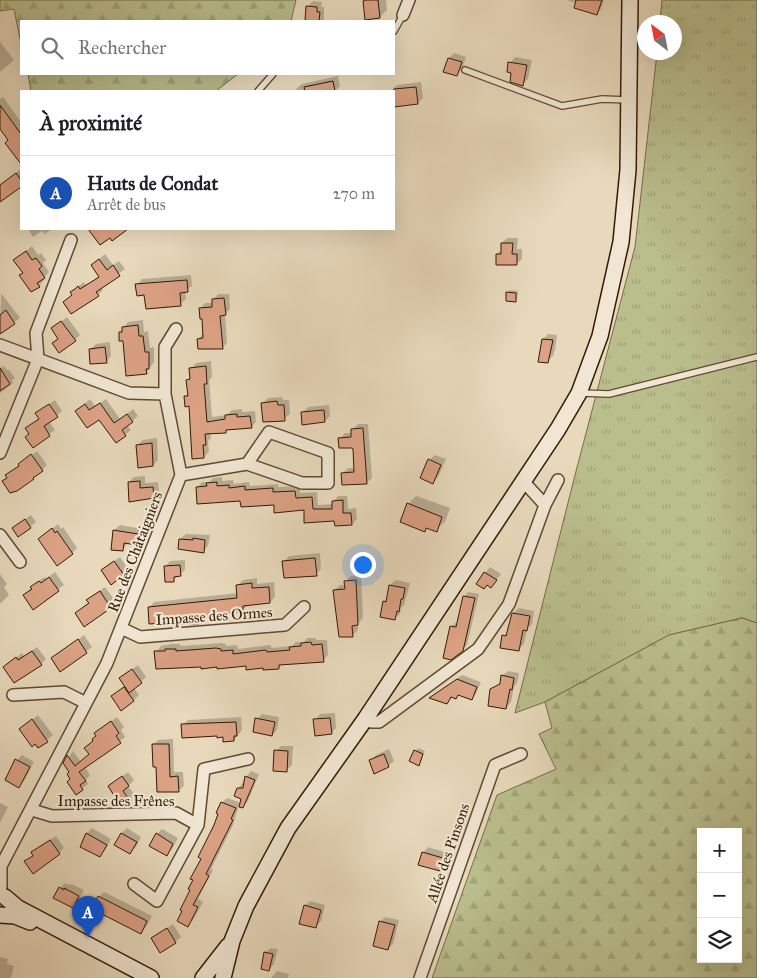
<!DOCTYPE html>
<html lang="fr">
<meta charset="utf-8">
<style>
:root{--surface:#fff;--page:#f6f6f6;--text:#202124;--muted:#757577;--line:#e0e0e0;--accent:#ea580c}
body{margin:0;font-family:"IM FELL Great Primer",serif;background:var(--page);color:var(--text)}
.controls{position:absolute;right:15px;bottom:15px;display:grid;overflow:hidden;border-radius:0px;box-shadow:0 5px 20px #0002}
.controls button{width:45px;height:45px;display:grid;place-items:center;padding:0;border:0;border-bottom:1px solid var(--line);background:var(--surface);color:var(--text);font:25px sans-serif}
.compass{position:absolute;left:637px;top:15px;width:45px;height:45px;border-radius:50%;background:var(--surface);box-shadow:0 5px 20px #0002;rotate:328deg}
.you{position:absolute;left:362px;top:564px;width:18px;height:18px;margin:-12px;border:4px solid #fff;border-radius:50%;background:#1a73e8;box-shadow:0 0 0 8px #1a73e833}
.badge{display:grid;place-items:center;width:32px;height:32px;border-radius:50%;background:var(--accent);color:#fff;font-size:16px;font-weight:700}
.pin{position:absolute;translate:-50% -41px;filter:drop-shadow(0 1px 2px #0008)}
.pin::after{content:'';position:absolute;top:26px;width:18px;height:15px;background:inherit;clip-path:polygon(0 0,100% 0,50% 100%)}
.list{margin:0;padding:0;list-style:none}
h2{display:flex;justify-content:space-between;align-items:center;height:65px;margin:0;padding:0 20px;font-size:21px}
h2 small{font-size:16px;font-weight:400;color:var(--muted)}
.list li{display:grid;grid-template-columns:32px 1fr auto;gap:15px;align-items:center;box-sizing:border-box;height:75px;padding:0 20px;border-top:1px solid var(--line)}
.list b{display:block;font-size:19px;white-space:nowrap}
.list p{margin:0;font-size:16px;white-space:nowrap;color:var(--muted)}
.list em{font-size:16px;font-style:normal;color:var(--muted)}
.icon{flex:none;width:28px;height:28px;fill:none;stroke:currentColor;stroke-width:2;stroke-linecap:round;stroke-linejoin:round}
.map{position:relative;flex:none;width:757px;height:978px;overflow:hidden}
.search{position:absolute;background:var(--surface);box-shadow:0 5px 20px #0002;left:20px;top:20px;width:375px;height:55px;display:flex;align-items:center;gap:12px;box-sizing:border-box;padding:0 18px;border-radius:0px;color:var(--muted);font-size:19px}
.panel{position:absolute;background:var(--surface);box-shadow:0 5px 20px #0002;left:20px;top:90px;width:375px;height:140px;border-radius:0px}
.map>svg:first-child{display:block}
.grass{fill:url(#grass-tufts);stroke:#766c48}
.forest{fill:url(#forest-firs);stroke:#766c48;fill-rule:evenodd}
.shadow{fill:#0003}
.building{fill:#dca285;stroke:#331a02}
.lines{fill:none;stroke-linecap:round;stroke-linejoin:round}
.lane-casing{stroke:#604a30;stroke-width:8}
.street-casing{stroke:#604a30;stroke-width:14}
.secondary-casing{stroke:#331a02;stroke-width:18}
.lane{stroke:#f0e6d3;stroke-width:5.5}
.street{stroke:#f0e6d3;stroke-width:11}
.secondary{stroke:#f0e6d3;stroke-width:15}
.labels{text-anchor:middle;stroke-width:4.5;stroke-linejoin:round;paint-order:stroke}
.street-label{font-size:15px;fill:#331a02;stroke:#f0e6d3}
</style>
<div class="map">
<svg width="757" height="978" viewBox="0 0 757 978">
<defs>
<pattern id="grass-tufts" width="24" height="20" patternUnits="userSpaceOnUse" patternTransform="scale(1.25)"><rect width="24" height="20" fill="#babe8d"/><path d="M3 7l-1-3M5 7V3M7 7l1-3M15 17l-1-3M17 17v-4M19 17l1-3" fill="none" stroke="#a0a378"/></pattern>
<pattern id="forest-firs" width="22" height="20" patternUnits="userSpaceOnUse" patternTransform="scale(1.25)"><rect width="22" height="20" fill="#babe8d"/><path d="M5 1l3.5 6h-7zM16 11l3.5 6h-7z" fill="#a0a378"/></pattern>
</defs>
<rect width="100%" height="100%" fill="#e8d9bc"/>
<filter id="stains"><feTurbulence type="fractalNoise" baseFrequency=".004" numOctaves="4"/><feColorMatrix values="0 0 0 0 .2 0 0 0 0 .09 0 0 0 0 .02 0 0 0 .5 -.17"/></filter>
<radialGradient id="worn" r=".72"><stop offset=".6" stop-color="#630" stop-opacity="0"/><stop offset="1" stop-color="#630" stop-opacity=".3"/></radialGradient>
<path class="grass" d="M 662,0 L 757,0 L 757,623 L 742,618 L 669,635 L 545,702 L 515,713 L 575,475 L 635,247 L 657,53 L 674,52 L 674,22 L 660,22 Z"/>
<path class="forest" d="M 0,0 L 296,0 L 291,21 L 21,21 L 21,44 L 14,9 L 0,11 Z
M 28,74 L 238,74 L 216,91 L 31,91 Z
M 742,618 L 757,623 L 757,978 L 432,978 L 497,795 L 556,769 L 539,734 L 552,728 L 545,702 L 669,635 ZM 701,832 L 738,832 L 738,959 L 701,959 Z"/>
<path class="shadow" d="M 366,0 L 386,0 L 387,10 L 380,17 Z
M 567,0 L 604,0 L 601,9 L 596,14 L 576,3 Z
M 313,1 L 322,2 L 321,7 L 324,7 L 324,21 L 306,21 L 307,7 Z
M 0,42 L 14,60 L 0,72 Z
M 454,53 L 466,57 L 462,69 L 457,75 L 449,58 Z
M 515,57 L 532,60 L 528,79 L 523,84 L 513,72 L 510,63 Z
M 338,76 L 340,86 L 335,91 L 297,91 L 296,89 L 302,84 Z
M 421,82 L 423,98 L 418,103 L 394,106 L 394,91 L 392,90 L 397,85 Z
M 3,97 L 21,122 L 21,159 L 20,160 L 9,140 L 0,127 L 0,99 Z
M 21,169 L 21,186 L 0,201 L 0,185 Z
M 28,229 L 52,229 L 45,234 L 42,231 L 33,237 Z
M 507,238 L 518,238 L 517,249 L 522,249 L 522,259 L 516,264 L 497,254 L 502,249 L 502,243 Z
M 32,246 L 38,255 L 41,253 L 46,260 L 43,263 L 49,272 L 43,278 L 44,280 L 39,286 L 24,272 L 15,260 Z
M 105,254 L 113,265 L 119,261 L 125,269 L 101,287 L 103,290 L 98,295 L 64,302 L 73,294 L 72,292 L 77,287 L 84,282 L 86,285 L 100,276 L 92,265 Z
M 191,275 L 192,286 L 185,291 L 186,299 L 180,304 L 145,294 L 137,285 L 142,279 Z
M 510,290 L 518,291 L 517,298 L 515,301 L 507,293 Z
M 1,293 L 20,318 L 3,331 L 0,327 Z
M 218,294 L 229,294 L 230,309 L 225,314 L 227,343 L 222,348 L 198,339 L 204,333 L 203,317 L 200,309 L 205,303 L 213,303 L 213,300 Z
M 67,317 L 80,335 L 75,340 L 59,338 L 53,328 Z
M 143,320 L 144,332 L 148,331 L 150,348 L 154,347 L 154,362 L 146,373 L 120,333 L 128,322 Z
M 548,334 L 557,335 L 555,350 L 553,356 L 547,361 L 543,339 Z
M 110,342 L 111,356 L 106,362 L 90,350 L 96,344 Z
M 211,361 L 212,377 L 209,380 L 212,417 L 227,415 L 232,410 L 242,409 L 242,412 L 255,411 L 256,422 L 251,427 L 229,429 L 226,432 L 210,433 L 211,438 L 208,441 L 209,452 L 204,457 L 190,405 L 185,397 L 189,393 L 188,380 L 191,376 L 191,369 L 196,363 Z
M 0,366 L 1,368 L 4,366 L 7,370 L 9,370 L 15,378 L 12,380 L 13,383 L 0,393 Z
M 282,397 L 283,400 L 289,400 L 290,414 L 284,419 L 263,403 L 268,398 Z
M 90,399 L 95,406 L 106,399 L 120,419 L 133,409 L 138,416 L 127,425 L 131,430 L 116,442 L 100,418 L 76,411 Z
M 55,400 L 62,411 L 49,422 L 55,430 L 33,446 L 30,433 L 27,428 L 39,418 L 37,413 Z
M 329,405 L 330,416 L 325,421 L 302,413 L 308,407 Z
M 358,424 L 368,424 L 372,478 L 366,483 L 342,474 L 348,468 L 355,468 L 353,446 L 340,439 L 345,433 L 352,433 L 352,430 Z
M 157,438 L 158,460 L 153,465 L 137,445 L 143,440 Z
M 37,451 L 47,465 L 34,478 L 17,490 L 6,475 Z
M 435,455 L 446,459 L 438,477 L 433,482 L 429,460 Z
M 145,476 L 145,483 L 158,482 L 159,491 L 154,497 L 129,482 L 134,477 Z
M 222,477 L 222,481 L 233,480 L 234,484 L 249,482 L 250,486 L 278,484 L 278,487 L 300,486 L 300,493 L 317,492 L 318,505 L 333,504 L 333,502 L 338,496 L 347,496 L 348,509 L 356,508 L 357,519 L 352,524 L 305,509 L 241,499 L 197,488 L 202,482 L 209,482 L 213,478 Z
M 416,496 L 450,508 L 445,522 L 436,530 L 427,528 L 425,530 L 408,504 Z
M 31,515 L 36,522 L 19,536 L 13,528 Z
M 58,524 L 61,529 L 63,527 L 77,548 L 72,553 L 40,539 Z
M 120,525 L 143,529 L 142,538 L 136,543 L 128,543 L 122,550 L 114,530 Z
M 186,534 L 210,535 L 208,546 L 203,551 L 180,539 Z
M 320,553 L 321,569 L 316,574 L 284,562 L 289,556 Z
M 120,557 L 128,569 L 123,574 L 108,565 Z
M 185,560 L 185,570 L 173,580 L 165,567 L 170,561 Z
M 490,567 L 501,574 L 491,587 L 485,573 Z
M 55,572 L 64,585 L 33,608 L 24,595 L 37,582 L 45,577 L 46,579 Z
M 0,574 L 7,584 L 4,587 L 9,595 L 0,604 Z
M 361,575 L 363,618 L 358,624 L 358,630 L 353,635 L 335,590 L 340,585 L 346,585 L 345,582 L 351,576 Z
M 257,578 L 257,584 L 274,582 L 275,597 L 270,602 L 248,605 L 242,610 L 229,611 L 226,615 L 204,617 L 199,622 L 177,621 L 149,608 L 154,602 L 238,593 L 238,585 L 243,580 Z
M 396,580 L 410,583 L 404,605 L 401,608 L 400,614 L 394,619 L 384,601 L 388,598 L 390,585 Z
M 105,587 L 116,602 L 85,625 L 76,613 L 89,602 L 88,600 L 93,595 Z
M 468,592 L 479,594 L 467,645 L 462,650 L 451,627 L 455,623 L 458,623 L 464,597 Z
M 519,608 L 534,611 L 532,624 L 527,629 L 524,644 L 519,649 L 504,636 L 509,630 L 513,613 Z
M 84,635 L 92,647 L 61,670 L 53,658 Z
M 307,638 L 316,638 L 316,640 L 327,640 L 328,655 L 323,660 L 282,664 L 279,667 L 247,665 L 218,666 L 156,652 L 161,646 L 171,644 L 180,644 L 181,646 L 222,643 L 226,644 L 226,646 L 237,645 L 238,649 L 271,645 L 271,648 L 292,646 L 296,642 L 304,642 Z
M 37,647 L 46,659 L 41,664 L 5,667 L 22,653 L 24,656 Z
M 138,665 L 146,677 L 134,688 L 139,695 L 134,700 L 118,691 L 125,686 L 120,679 Z
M 508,671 L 519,673 L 517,683 L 514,687 L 511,702 L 506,708 L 492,690 L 501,682 L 502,676 Z
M 462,675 L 481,682 L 476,694 L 471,699 L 459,694 L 456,698 L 452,697 L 447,703 L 432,697 Z
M 335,713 L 336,728 L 331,733 L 315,720 L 320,714 Z
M 262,714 L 279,717 L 277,730 L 272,735 L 257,719 Z
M 38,715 L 53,735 L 39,747 L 21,729 Z
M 117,717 L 124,727 L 121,730 L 125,737 L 85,767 L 90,775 L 86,780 L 88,784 L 76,793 L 70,772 L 65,763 L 73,751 L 81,762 L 90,754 L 97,735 L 95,733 Z
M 241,717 L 242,730 L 234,740 L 183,725 L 188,720 Z
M 173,739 L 174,772 L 183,772 L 184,786 L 179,790 L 157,765 L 153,745 L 158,740 Z
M 281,746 L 293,746 L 292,765 L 286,771 L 276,751 Z
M 418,748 L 425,751 L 419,764 L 410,761 Z
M 389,749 L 394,761 L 388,766 L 370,761 L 376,755 Z
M 22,755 L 34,762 L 24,781 L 19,786 L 17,760 Z
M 251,771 L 259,774 L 248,801 L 243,806 L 239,805 L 233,825 L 211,869 L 213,870 L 198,899 L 203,902 L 193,920 L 188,925 L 192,890 L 215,826 L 222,803 L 227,798 L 241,803 L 242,798 L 238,789 Z
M 128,772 L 134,780 L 128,786 L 135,795 L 129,800 L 110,786 Z
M 0,803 L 8,807 L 0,823 Z
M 92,828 L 111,839 L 105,850 L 100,856 L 81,846 L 87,833 Z
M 127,828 L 141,837 L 136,847 L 130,852 L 116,845 L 122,833 Z
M 162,829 L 178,838 L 172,849 L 167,854 L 157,834 Z
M 56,836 L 64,848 L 59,853 L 26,862 L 34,854 L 35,851 L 40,846 Z
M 428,847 L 448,853 L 445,864 L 439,870 L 423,853 Z
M 65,883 L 70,885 L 71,884 L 84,890 L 78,901 L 73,906 L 60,888 Z
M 104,892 L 152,916 L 146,927 L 141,932 L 99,897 Z
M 310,901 L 325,905 L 321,921 L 316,927 L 305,906 Z
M 385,917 L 399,920 L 393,944 L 388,949 L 380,922 Z
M 173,924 L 181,937 L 175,942 L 153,938 Z
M 271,948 L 278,949 L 274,964 L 269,970 L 265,953 Z
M 0,957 L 8,959 L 7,964 L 14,966 L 11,978 L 0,978 Z
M 277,971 L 289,974 L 288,978 L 271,978 Z"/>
<path class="building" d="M 366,0 L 378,0 L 380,18 L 365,20 L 363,1 Z
M 576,0 L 602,0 L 597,15 L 574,8 Z
M 306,6 L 317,7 L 317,12 L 320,12 L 319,21 L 305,21 Z
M 448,58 L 462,62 L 457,76 L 443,72 Z
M 508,62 L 527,65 L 523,86 L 510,82 L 511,73 L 507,72 Z
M 333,81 L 335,91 L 305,91 L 304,87 Z
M 416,87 L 418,104 L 394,107 L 394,89 Z
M 0,105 L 21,134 L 21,164 L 5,143 L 8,140 L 0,129 Z
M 16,173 L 21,180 L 21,187 L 0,202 L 0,185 Z
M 88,229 L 128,229 L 112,241 L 110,238 L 100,245 Z
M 501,243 L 513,243 L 512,254 L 517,254 L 517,265 L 496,265 L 496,254 L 501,254 Z
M 26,251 L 32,260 L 36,258 L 42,266 L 39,269 L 45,278 L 37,283 L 40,287 L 31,292 L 19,275 L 23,273 L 13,260 Z
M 99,259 L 107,270 L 113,265 L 120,276 L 96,292 L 99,296 L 71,314 L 63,302 L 72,295 L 70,292 L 75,289 L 78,286 L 80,289 L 99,277 L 91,265 Z
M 187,280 L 188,292 L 180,293 L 181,306 L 146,309 L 144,295 L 137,296 L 135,284 Z
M 506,292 L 516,293 L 516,302 L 506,301 Z
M 224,298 L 226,315 L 220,316 L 223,349 L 198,349 L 197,339 L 203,338 L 202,319 L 200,319 L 199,308 L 212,307 L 212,299 Z
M 6,310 L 15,324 L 0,334 L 0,315 Z
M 61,321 L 76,341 L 59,353 L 52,343 L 58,339 L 51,328 Z
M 138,325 L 139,336 L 143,336 L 145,352 L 149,352 L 149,369 L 146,369 L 147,374 L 126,376 L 123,341 L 119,341 L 119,332 L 122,332 L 122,327 Z
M 542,339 L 553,340 L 548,363 L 538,362 Z
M 105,347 L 107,363 L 90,364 L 89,349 Z
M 206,366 L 207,384 L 204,384 L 207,422 L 225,419 L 225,415 L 237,414 L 237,417 L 250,416 L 252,428 L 226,430 L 226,433 L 205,434 L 206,445 L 203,445 L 204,458 L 192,459 L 189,406 L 185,407 L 184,396 L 188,396 L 186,380 L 190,379 L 189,368 Z
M 0,368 L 10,384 L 0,391 Z
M 277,401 L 278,405 L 284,405 L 285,421 L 263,422 L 261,403 Z
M 100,403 L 114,423 L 127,414 L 133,422 L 122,430 L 126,436 L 116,443 L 99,420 L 87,428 L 75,411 L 85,404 L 89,410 Z
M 49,404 L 58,417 L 44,426 L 50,436 L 33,448 L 25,437 L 29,434 L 25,428 L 39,419 L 35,413 Z
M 324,410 L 325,422 L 302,425 L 301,412 Z
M 363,428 L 367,484 L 342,485 L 341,473 L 354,472 L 353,449 L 352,448 L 339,448 L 338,438 L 351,437 L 351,429 Z
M 152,443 L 153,466 L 138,468 L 136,445 Z
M 31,454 L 43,471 L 33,478 L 34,479 L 17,491 L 10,493 L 2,481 L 7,478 L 5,475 L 19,466 L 18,464 Z
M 428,459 L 441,465 L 433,484 L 420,478 Z
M 140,481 L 140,488 L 153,487 L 154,498 L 129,502 L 128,482 Z
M 217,482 L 217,486 L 229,485 L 229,488 L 245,486 L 245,490 L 273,488 L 273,492 L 295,491 L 296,498 L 312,497 L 313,509 L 332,509 L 332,501 L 343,500 L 343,513 L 351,513 L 352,525 L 335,526 L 334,521 L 304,523 L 304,510 L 274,513 L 274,505 L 241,507 L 240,501 L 197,504 L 196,487 L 207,486 L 206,483 Z
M 407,503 L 442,517 L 437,532 L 426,528 L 425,532 L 400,522 Z
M 25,519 L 31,528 L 18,537 L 12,528 Z
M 52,528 L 55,533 L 57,531 L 73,554 L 57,566 L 38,539 Z
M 113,530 L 138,534 L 137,545 L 124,543 L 123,551 L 111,550 Z
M 193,538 L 205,540 L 204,553 L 178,549 L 179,539 L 193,540 Z
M 315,558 L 317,576 L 284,578 L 282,561 Z
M 114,561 L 124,575 L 111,585 L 101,570 Z
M 180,565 L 181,576 L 174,577 L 174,582 L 165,582 L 164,566 Z
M 484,572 L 497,580 L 491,588 L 487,585 L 484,589 L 476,584 Z
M 49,577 L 59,591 L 33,610 L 23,595 L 32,589 L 30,587 L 39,581 L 41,583 Z
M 356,580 L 358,625 L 352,626 L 353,637 L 339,637 L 333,590 L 345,589 L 344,581 Z
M 252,583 L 252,588 L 269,587 L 270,603 L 243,606 L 243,611 L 226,613 L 226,616 L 199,618 L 199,624 L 176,624 L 176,622 L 149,624 L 148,607 L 237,598 L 236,585 Z
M 389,585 L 405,588 L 403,599 L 401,599 L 399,612 L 397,611 L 395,620 L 380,617 L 383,601 L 386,602 Z
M 100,591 L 111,608 L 84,627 L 75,613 L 89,603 L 86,600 Z
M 463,596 L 475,598 L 463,651 L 451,660 L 443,658 L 450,626 L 456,627 Z
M 512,613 L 530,616 L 527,631 L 523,630 L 519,651 L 500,648 L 502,635 L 506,636 Z
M 78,639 L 87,653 L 60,672 L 51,658 Z
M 311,642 L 312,645 L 322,644 L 324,662 L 279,665 L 279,669 L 263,670 L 263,668 L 246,670 L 246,666 L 217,669 L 217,667 L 201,669 L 201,667 L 156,669 L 154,651 L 165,651 L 165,649 L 176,649 L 176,651 L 216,648 L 221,649 L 221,651 L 233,650 L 233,654 L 266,650 L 267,652 L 290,650 L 289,647 L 301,646 L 301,643 Z
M 32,651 L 42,665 L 14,683 L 3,667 L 16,657 L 18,660 Z
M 132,669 L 142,683 L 129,693 L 119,678 Z
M 501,675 L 514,678 L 512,690 L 510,689 L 506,709 L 488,706 L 490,689 L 500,684 Z
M 457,679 L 477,687 L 472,700 L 458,695 L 456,699 L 451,697 L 447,704 L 429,698 Z
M 124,687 L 134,701 L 121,711 L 111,696 Z
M 255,718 L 275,722 L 272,736 L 253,732 Z
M 330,718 L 332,734 L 315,736 L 313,719 Z
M 32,719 L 48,742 L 38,748 L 35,744 L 32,747 L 19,729 Z
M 111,721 L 119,733 L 116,736 L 121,743 L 79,772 L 86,781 L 80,785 L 83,790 L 76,795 L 67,782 L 70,779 L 67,774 L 69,772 L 63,763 L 67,755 L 75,766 L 89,754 L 84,748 L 93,741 L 92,739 L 96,736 L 94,733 Z
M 236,722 L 237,736 L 234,736 L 234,741 L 223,742 L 223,737 L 217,738 L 217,736 L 182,738 L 181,724 Z
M 152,744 L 169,744 L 170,777 L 178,776 L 179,792 L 157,792 L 156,767 L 153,767 Z
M 274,750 L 288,751 L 287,772 L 273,771 Z
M 414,750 L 423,754 L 419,766 L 409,761 Z
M 384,754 L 389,767 L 374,774 L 369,760 Z
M 15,759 L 30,767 L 19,788 L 5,780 Z
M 122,776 L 129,786 L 123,791 L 130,801 L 121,807 L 108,786 Z
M 245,776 L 255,780 L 243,808 L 239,807 L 241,799 L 234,796 L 237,788 L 243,788 Z
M 221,802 L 236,808 L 231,819 L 233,820 L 206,874 L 209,876 L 193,905 L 198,907 L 188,927 L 177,921 L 182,911 L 180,910 L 190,890 L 188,889 L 193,880 L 190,879 L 201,859 L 198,857 L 214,825 L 218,814 L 216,813 Z
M 86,833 L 107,845 L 100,857 L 80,847 Z
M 121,833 L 137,842 L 130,854 L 114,845 Z
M 156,833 L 173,844 L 167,856 L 149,846 Z
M 50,840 L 60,854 L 33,874 L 24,861 L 33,856 L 31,852 Z
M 422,852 L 443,858 L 440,871 L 418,865 Z
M 59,887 L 64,890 L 64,888 L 79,896 L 73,908 L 53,898 Z
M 98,896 L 147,921 L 141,934 L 92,909 Z
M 304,905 L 321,910 L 316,928 L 299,924 Z
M 379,921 L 395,925 L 388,950 L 373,946 Z
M 167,928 L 176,943 L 160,953 L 151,938 Z
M 264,952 L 273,954 L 269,971 L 261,969 Z"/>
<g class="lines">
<defs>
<path id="lane" d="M 394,31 L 403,15
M 465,70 L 562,106 L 602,99 L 628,100
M 258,91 L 273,74
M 581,393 L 609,394 L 757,357"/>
<path id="street" d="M 403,15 L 409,0
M 0,345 L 129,393 L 165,394 L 181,475 L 107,663 L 0,868
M 165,394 L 165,347 L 176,329
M 0,453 L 38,359 L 36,333 L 71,240
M 181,475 L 247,464 L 302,483 L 328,483 L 328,453 L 269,432 L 247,464
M 523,481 L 545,505
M 0,535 L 20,562
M 121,628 L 140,637 L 285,625 L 304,607
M 13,695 L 64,692 L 86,703
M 366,718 L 371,722 L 379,722 L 478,649 L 509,604 L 545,505 L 558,480
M 32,810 L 52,816 L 176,813 L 198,825
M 1,868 L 1,888
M 134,884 L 157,901 L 198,825 L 204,769 L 248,759
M 420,978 L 495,765 L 521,754"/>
<path id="secondary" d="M 5,897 L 18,908 L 151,978
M 0,915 L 15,916 L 30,922
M 203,978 L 228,946
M 223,978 L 232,941 L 246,906 L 288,828 L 366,718 L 558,429 L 579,393 L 600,336 L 621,242 L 628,170 L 630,0"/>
</defs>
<use href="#lane" class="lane-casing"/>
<use href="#street" class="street-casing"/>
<use href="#secondary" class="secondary-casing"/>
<use href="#lane" class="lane"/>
<use href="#street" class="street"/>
<use href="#secondary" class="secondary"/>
</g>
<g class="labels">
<g class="street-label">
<text transform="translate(135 552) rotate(-69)" y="5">Rue des Châtaigniers</text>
<text transform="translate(214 616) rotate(-4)" y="5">Impasse des Ormes</text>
<text x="116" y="806">Impasse des Frênes</text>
<text transform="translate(448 853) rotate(-71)" y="5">Allée des Pinsons</text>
</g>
</g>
<rect width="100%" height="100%" filter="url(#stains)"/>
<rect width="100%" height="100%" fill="url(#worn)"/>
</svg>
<div class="controls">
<button>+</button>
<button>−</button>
<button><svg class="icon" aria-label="layers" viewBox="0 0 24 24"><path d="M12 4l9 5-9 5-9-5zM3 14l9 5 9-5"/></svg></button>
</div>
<svg class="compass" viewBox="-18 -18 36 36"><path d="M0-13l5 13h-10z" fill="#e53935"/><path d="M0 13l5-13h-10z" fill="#757577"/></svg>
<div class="you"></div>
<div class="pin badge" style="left:88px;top:937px;background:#1a4fb4">A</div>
<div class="search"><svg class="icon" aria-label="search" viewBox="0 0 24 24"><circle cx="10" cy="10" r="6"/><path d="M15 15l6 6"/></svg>Rechercher</div>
<section class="panel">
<h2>À proximité<small></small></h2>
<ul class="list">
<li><span class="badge" style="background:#1a4fb4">A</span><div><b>Hauts de Condat</b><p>Arrêt de bus</p></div><em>270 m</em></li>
</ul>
</section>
</div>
